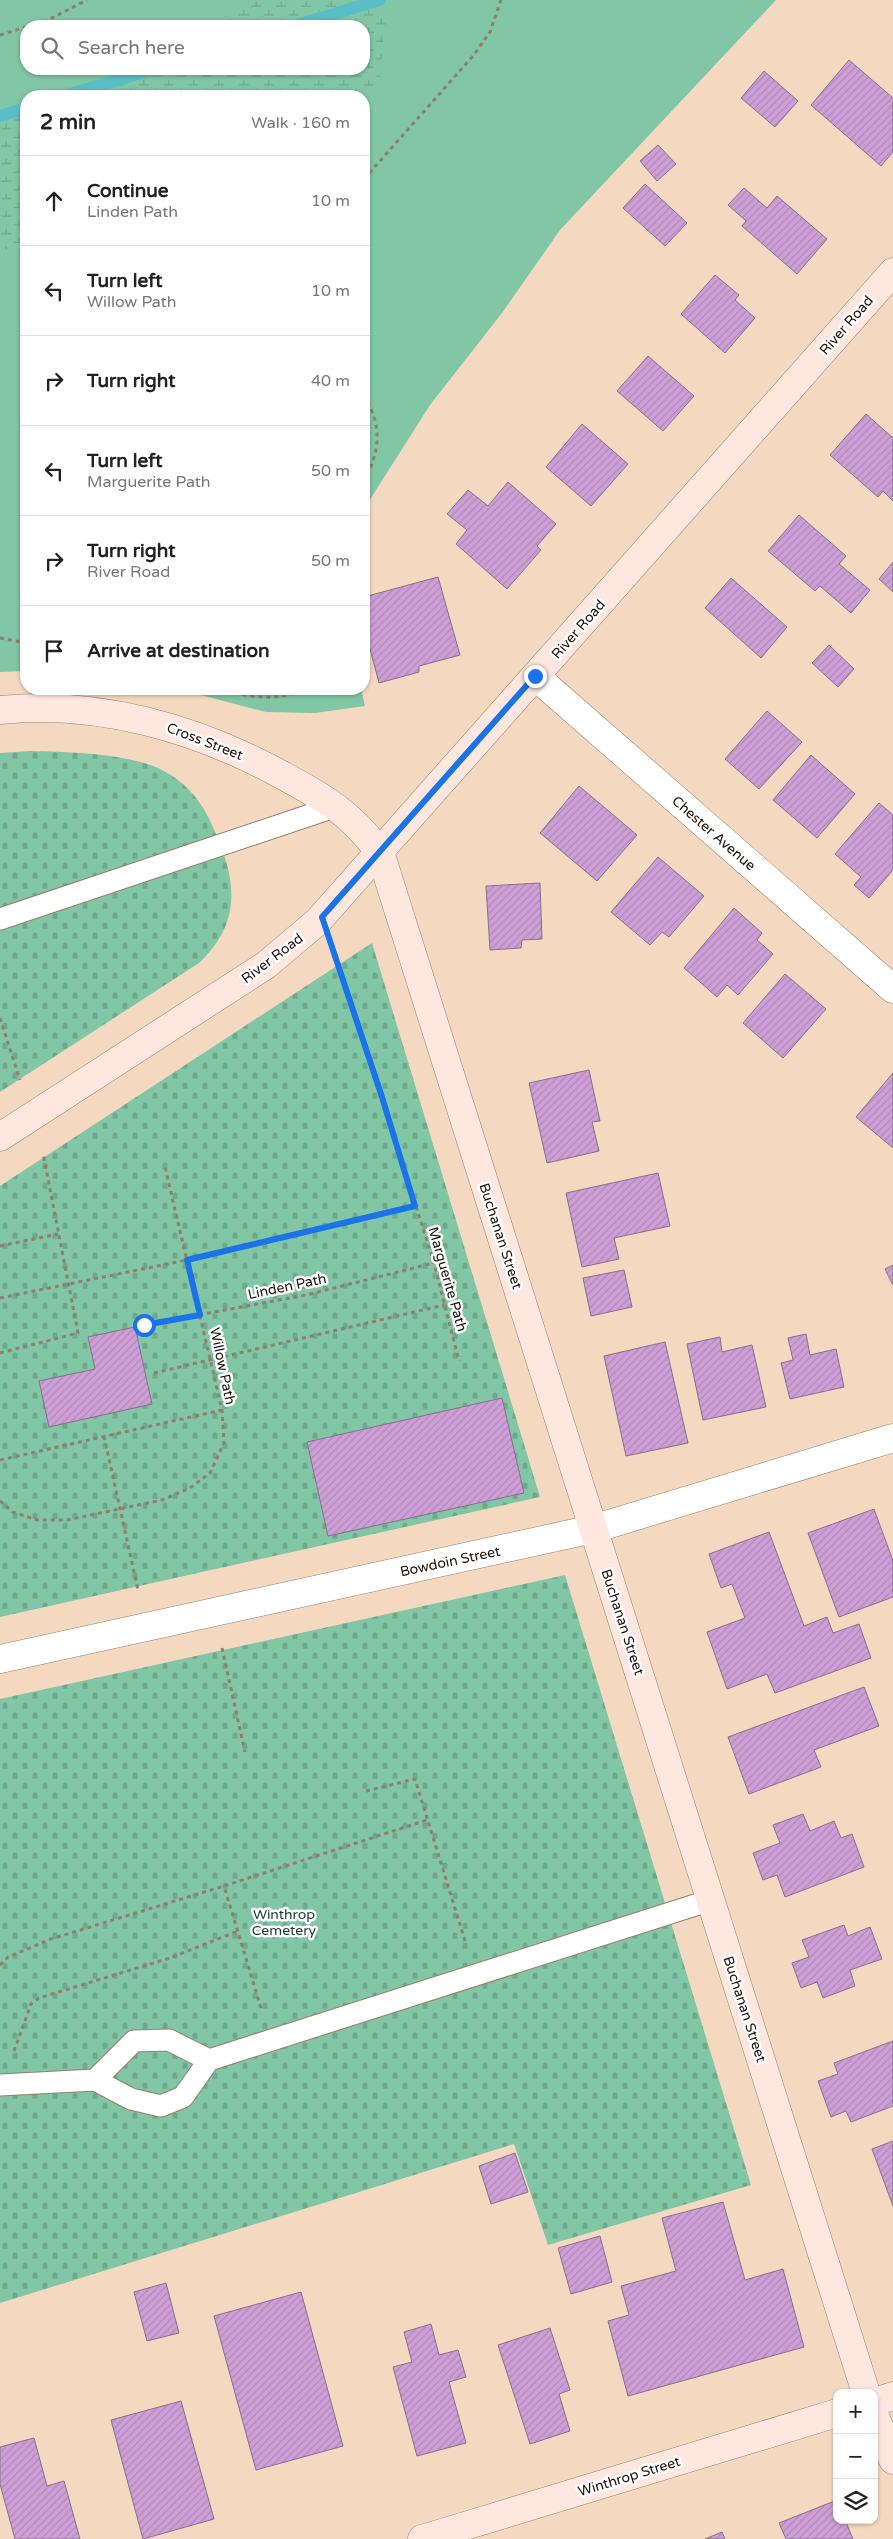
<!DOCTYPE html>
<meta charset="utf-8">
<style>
:root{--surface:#fff;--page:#f6f6f6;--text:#222;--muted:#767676;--line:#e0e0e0}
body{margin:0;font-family:"Varela Round",sans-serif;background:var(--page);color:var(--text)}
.controls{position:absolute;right:15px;bottom:15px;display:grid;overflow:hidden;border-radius:10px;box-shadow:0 1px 4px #0004}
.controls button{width:45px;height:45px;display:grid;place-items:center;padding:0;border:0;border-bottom:1px solid var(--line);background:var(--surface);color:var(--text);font:25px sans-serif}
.stop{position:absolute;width:15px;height:15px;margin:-11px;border:4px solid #1a73e8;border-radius:50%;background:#fff}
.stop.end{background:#1a73e8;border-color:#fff;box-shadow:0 1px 5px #0008}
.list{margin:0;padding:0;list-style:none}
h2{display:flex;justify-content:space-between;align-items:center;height:65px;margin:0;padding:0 20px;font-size:21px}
h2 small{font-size:16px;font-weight:400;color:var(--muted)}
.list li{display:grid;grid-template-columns:32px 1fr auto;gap:15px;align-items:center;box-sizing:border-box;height:90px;padding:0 20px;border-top:1px solid var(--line)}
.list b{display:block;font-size:19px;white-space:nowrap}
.list p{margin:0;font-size:16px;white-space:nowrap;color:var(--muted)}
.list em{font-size:16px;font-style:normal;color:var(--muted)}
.icon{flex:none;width:28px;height:28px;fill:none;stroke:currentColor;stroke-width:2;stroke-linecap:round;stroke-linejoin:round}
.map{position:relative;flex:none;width:893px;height:2539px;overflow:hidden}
.search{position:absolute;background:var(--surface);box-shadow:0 1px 4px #0004;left:20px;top:20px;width:350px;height:55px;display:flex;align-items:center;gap:12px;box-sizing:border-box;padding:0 18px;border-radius:20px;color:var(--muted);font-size:19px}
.panel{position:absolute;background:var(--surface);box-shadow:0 1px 4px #0004;left:20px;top:90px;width:350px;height:605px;border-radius:20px}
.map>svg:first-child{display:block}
.green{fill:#81c6a5;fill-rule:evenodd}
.wetland{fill:url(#wetland-marsh)}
.cemetery{fill:url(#cemetery-stones)}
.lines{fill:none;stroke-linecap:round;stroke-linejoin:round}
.stream{stroke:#5abec7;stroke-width:12}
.building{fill:url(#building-hatch);stroke:#86718a}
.lane-casing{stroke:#967e66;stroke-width:23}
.street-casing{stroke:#967e66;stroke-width:29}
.secondary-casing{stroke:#967e66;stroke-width:29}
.path{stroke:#917e6c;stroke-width:3;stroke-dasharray:4 4;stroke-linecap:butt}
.lane{stroke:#fff;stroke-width:21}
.street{stroke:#fff;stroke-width:28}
.secondary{stroke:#fee7df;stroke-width:28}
.route{stroke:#1a73e8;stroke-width:6}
.labels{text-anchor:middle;stroke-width:5;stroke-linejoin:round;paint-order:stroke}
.street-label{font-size:14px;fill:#1a1008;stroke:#fff}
.park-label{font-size:14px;fill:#153929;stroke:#fff}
</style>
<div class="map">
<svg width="893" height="2539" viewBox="0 0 893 2539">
<defs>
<pattern id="wetland-marsh" width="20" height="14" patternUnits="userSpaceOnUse" patternTransform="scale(1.25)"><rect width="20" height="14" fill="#81c6a5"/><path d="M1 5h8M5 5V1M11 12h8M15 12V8" fill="none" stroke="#6fa98d"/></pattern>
<pattern id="cemetery-stones" width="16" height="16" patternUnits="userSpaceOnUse" patternTransform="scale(1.25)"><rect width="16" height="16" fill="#81c6a5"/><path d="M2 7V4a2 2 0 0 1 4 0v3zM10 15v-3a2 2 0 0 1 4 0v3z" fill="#6fa98d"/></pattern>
<pattern id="building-hatch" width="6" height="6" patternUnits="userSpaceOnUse" patternTransform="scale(1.25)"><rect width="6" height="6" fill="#ce9fd7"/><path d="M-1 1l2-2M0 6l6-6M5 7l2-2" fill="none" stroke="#b088b7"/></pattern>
</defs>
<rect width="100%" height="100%" fill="#f4d9c0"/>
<path class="green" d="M 0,0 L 776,0 L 560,230 L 502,313 L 430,405 L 364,509 L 364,96 L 26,96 L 26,671 L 0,672 ZM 26,26 L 364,26 L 364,69 L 26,69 Z
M 178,689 L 361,689 L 365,706 L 315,713 L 266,712 Z"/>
<path class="wetland" d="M 257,0 L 375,0 L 377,7 L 389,14 L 383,42 L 380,80 L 364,101 L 364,96 L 65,96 L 98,86 L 131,69 L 364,69 L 364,26 L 211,26 L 240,12 Z
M 26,105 L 26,250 L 0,249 L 0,111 Z"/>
<path class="cemetery" d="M 30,751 C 67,752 123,753 158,768 C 188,782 204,804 216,834 C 237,882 241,924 199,963 L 0,1092 L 0,753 Z
M 372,943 L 540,1497 L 0,1617 L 0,1186 Z
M 565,1575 L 751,2185 L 548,2245 L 514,2144 L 0,2303 L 0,1699 Z"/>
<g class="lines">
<path class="stream" d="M 294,26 L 380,0
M 64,96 L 154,69
M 0,116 L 26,108"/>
</g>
<path class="building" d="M 849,60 L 893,98 L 893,152 L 881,166 L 811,105 Z
M 764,71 L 798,101 L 775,127 L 741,98 Z
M 658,145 L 676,164 L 657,181 L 640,161 Z
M 645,184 L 687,223 L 665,246 L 623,208 Z
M 744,188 L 767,208 L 777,196 L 827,239 L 797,274 L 742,226 L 746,221 L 728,205 Z
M 715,275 L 739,295 L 735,300 L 755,318 L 725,353 L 681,314 Z
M 648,356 L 694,396 L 663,431 L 617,391 Z
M 866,414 L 893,438 L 893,501 L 883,491 L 878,497 L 830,455 Z
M 582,424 L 628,464 L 591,506 L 546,467 Z
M 508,482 L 556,524 L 537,546 L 541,550 L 507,589 L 456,544 L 467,530 L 447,514 L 468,490 L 488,506 Z
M 799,515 L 846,556 L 839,564 L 870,590 L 851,613 L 820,586 L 815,591 L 768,551 Z
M 893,562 L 893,592 L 879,579 Z
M 438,577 L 460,655 L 419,666 L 419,672 L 379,683 L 364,626 L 364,616 L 367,615 L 364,597 Z
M 731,578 L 787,627 L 761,658 L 705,608 Z
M 829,645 L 854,669 L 838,687 L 812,663 Z
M 767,711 L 802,742 L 759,789 L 725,759 Z
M 811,755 L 855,794 L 817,838 L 773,800 Z
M 579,786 L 637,835 L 597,881 L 540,833 Z
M 879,803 L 893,815 L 893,870 L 869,898 L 854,885 L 861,877 L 835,854 Z
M 658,857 L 704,896 L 669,937 L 662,932 L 650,945 L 611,912 Z
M 540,883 L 542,939 L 522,940 L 521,948 L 490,950 L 486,886 Z
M 734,908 L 762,933 L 757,940 L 773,954 L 738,995 L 727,985 L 717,997 L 684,968 Z
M 785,974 L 826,1009 L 783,1058 L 743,1023 Z
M 589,1070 L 600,1121 L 592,1122 L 599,1151 L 547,1163 L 529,1083 Z
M 893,1073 L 893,1148 L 856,1117 Z
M 658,1173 L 670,1226 L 614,1238 L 619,1259 L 582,1267 L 566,1193 Z
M 893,1265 L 893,1285 L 885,1269 Z
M 624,1270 L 632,1307 L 591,1316 L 583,1278 Z
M 135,1327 L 152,1404 L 49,1427 L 39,1381 L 95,1369 L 88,1337 Z
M 806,1334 L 810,1355 L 836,1349 L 844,1387 L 790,1399 L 781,1363 L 793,1360 L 788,1338 Z
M 720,1337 L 722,1352 L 752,1345 L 766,1407 L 703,1420 L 687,1344 Z
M 665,1342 L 688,1443 L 626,1456 L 604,1356 Z
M 502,1398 L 524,1493 L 328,1536 L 307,1442 Z
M 874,1509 L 893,1561 L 893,1597 L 839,1617 L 808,1533 Z
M 769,1532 L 804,1626 L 827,1617 L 833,1633 L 859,1624 L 871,1658 L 775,1693 L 767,1674 L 727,1689 L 707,1632 L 745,1618 L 732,1584 L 721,1588 L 709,1554 Z
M 864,1687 L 879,1726 L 814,1750 L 821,1767 L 749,1794 L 728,1737 Z
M 803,1814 L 810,1831 L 834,1821 L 841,1838 L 852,1834 L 864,1867 L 785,1897 L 777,1875 L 763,1880 L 753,1853 L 780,1843 L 773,1825 Z
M 844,1925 L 848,1936 L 870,1927 L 882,1959 L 850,1970 L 855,1986 L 823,1998 L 817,1982 L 801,1988 L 792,1963 L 809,1957 L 802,1940 Z
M 893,2041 L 893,2106 L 851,2122 L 846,2111 L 831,2117 L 818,2081 L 838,2074 L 834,2063 Z
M 893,2141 L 893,2206 L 872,2149 Z
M 515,2153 L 528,2192 L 491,2204 L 479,2166 Z
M 723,2202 L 745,2280 L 783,2269 L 804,2347 L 628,2396 L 608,2321 L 629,2315 L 621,2286 L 676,2271 L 662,2218 Z
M 600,2236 L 612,2282 L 571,2294 L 558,2248 Z
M 166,2283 L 179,2333 L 147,2341 L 134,2292 Z
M 301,2292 L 343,2446 L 256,2470 L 214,2316 Z
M 431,2324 L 439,2355 L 458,2350 L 466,2377 L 449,2382 L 466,2443 L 417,2456 L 393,2367 L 412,2362 L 404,2332 Z
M 550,2328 L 570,2390 L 559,2394 L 570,2431 L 530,2444 L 498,2345 Z
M 181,2401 L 214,2519 L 143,2539 L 111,2420 Z
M 34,2438 L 47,2486 L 64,2481 L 80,2539 L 15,2539 L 0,2484 L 0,2447 Z
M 837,2500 L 837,2520 L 845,2520 L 853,2539 L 786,2539 L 779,2523 Z
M 722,2532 L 725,2539 L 705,2539 Z"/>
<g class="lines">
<defs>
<path id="lane" d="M 0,919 L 334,807
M 209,2060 L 711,1900
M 0,2085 L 95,2080 L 131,2099 L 161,2106 L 183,2097 L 209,2060 L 169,2040 L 134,2041 L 95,2080"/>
<path id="street" d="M 535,676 L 893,989
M 0,1659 L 593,1529 L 893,1438"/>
<path id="secondary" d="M 0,710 C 98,700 196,728 282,775 C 306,788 332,802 352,821 C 362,830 371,841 380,852 L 866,2393
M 0,1137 L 266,965 L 318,921 L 893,272
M 874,2402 L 893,2396
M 874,2414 L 893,2460
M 422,2539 L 837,2413"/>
</defs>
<use href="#lane" class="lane-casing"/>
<use href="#street" class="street-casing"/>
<use href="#secondary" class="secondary-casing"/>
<path class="path" d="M 28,26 L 44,22 L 87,0
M 0,35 L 26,27
M 364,179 L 473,56 L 490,32 L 501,0
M 364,395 C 382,426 381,449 364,481
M 0,638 L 26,643
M 219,689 C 248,697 278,702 305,689
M 336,955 L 434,1263 L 459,1361
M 0,1018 L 20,1080
M 0,1246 L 58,1234
M 0,1298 L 187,1260 L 415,1206
M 144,1325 L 306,1295 L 434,1263
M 0,1353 L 78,1333 L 43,1153
M 154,1373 L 444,1305
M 104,1436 L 138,1590
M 0,1460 L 222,1410
M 0,1501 L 13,1512 L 37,1520 L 67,1520 L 162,1500 L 190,1488 L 210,1473 L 224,1443 L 222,1410 L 165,1167
M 222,1648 L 245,1752
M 366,1791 L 415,1779 L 466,1944
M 0,1965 L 8,1957 L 51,1939 L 224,1886
M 261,2008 L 224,1886 L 427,1820
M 14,2051 L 31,2004 L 39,1998 L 170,1958 L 238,1931"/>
<use href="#lane" class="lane"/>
<use href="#street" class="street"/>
<use href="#secondary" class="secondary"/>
</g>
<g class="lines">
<path class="route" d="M 144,1325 L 200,1315 L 187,1260 L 415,1206 L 382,1097 L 322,917 L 535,676"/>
</g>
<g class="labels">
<g class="street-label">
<text transform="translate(846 325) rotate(-49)" y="5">River Road</text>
<text transform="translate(578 629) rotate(-49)" y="5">River Road</text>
<text transform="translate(205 741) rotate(21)" y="5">Cross Street</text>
<text transform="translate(714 833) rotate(41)" y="5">Chester Avenue</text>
<text transform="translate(272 958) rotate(-37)" y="5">River Road</text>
<text transform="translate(501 1236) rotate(72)" y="5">Buchanan Street</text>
<text transform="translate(448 1279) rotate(74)" y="5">Marguerite Path</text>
<text transform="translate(287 1286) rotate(-12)" y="5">Linden Path</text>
<text transform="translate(223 1366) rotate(78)" y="5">Willow Path</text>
<text transform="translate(450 1561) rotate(-12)" y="5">Bowdoin Street</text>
<text transform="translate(623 1622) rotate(72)" y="5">Buchanan Street</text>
<text transform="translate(745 2009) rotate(72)" y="5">Buchanan Street</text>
<text transform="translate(629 2476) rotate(-17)" y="5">Winthrop Street</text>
</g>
<g class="park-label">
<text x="284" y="1919">Winthrop<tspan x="284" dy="16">Cemetery</tspan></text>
</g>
</g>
</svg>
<div class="controls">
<button>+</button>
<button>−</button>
<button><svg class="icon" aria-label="layers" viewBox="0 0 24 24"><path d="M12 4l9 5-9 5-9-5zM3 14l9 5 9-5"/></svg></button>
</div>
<div class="stop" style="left:144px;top:1325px"></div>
<div class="stop end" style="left:535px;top:676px"></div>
<div class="search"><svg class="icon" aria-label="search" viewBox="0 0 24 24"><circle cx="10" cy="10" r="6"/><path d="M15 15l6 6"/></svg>Search here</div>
<section class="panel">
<h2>2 min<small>Walk · 160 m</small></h2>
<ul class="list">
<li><svg class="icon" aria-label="ahead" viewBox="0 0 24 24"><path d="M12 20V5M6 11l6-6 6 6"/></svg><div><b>Continue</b><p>Linden Path</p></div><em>10 m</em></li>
<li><svg class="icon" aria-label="left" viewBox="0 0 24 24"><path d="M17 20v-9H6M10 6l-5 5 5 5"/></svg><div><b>Turn left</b><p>Willow Path</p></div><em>10 m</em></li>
<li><svg class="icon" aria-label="right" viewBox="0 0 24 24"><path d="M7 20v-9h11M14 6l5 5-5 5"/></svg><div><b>Turn right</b></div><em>40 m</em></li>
<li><svg class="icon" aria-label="left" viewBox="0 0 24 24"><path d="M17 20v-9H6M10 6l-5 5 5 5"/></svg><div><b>Turn left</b><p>Marguerite Path</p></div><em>50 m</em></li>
<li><svg class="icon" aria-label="right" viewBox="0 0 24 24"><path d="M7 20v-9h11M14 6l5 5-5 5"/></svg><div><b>Turn right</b><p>River Road</p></div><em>50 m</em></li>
<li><svg class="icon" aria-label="arrive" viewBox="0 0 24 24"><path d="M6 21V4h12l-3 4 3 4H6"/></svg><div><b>Arrive at destination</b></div></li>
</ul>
</section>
</div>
